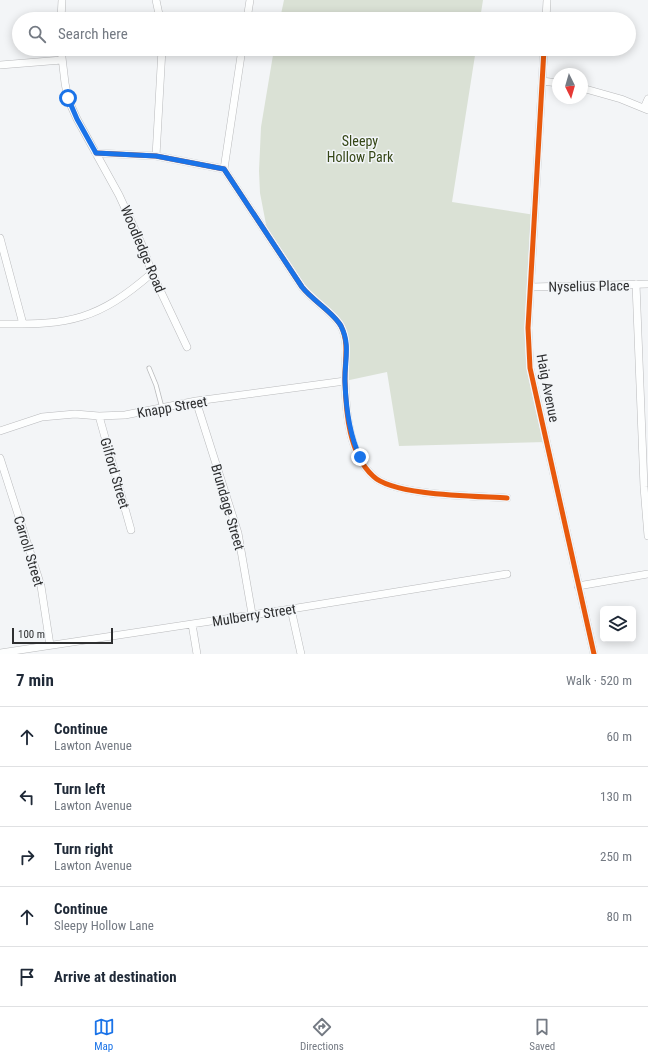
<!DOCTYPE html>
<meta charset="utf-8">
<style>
:root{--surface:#fff;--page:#f2f2f3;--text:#1f2937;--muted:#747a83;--line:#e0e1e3;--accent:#1a73e8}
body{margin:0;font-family:"Roboto Condensed",sans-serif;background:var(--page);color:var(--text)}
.controls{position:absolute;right:12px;bottom:12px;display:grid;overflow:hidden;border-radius:6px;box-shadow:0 2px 10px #0003}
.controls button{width:36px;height:36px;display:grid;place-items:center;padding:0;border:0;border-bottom:1px solid var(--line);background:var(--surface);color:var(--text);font:20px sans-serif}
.compass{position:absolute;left:552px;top:68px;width:36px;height:36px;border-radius:50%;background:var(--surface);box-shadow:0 2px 10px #0003;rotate:175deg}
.scale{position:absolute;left:12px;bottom:10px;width:101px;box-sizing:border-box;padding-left:4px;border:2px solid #2e2f30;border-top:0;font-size:11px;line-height:14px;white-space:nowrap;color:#2e2f30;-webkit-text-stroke:3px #f2f5f8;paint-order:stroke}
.stop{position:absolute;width:12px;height:12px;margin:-9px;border:3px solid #1a73e8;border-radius:50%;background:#fff}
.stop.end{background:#1a73e8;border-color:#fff;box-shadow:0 1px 4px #0008}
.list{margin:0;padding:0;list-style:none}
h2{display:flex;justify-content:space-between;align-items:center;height:52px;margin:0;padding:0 16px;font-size:17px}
h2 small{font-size:13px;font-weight:400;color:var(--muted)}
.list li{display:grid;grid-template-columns:26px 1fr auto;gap:12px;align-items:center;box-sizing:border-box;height:60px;padding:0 16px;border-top:1px solid var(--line)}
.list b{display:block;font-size:15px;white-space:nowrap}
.list p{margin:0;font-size:13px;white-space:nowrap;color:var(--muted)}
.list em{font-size:13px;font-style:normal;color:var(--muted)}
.icon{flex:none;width:22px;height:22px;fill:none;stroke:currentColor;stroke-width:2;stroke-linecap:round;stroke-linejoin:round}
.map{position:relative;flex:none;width:648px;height:654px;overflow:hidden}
.search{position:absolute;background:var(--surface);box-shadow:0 2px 10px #0003;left:12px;right:12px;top:12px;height:44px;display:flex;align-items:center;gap:10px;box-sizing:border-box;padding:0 14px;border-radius:22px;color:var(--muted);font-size:15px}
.sheet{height:352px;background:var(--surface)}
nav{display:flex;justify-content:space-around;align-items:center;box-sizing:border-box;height:56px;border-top:1px solid var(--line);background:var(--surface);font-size:11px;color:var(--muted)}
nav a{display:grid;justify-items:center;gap:2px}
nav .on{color:var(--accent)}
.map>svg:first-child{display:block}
.green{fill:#dae1d5}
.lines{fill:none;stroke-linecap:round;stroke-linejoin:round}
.service-casing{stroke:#b9babc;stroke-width:5}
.minor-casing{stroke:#b9babc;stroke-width:8}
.service{stroke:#fdfefe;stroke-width:3.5}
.minor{stroke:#fdfefe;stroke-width:7}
.cycleway-casing{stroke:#f2f5f8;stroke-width:8}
.cycleway{stroke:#e8590c;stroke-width:5}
.route{stroke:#1a73e8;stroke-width:5}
.labels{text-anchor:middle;stroke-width:3;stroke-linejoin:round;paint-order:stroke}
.park-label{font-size:14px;fill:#364717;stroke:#f2f5f8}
.street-label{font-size:14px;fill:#2e2f30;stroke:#f2f5f8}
</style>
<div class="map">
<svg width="648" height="654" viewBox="0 0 648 654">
<rect width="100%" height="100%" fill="#f3f5f7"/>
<path class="green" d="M 284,0 L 483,0 L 480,19 L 280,19 Z
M 274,49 L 476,49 L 452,202 L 535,215 L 528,351 L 546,442 L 399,446 L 387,372 L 345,381 L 347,368 L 340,324 L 309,297 L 269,240 L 260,193 L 259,171 L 261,127 Z"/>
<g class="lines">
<defs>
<path id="service" d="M 149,368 L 156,385 L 162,408"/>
<path id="minor" d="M 156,0 L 160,19
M 61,19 L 62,0
M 247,19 L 250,0
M 546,19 L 547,0
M 61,49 L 65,83 L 68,99 L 77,119 L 119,195 L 142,245 L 152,273 L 187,347
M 544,49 L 528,328 L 530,368 L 594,654
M 0,65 L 62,60
M 542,81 L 558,83
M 582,88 L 621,99 L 648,110
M 644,108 L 648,99
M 96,153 L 156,156 L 224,169 L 302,287 C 312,300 334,313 341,326 C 350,344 344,363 345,382 C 346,413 349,454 373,476 C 393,496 477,496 507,498
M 156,156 L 162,49
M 224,169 L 242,49
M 0,238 L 23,324
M 636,284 L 644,487 L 648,536
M 531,287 L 648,284
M 0,324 C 70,325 98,320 152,273
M 196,401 L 238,533 L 252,614
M 99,416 L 131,530
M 0,431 L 42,417 L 75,414 L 99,416 L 125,415 L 196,401 L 345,381
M 0,458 L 41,586 L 50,645
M 578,586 L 648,574
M 291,609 L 301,654
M 192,624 L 197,654
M 0,653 L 291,609 L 507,574"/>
</defs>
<use href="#service" class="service-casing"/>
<use href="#minor" class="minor-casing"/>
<use href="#service" class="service"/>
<use href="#minor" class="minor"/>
<defs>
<path id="cycleway" d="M 544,49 L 528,328 L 530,368 L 594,654
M 96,153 L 156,156 L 224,169 L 302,287 C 312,300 334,313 341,326 C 350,344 344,363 345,382 C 346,413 349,454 373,476 C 393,496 477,496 507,498"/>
</defs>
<use href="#cycleway" class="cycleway-casing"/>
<use href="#cycleway" class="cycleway"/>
</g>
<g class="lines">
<path class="route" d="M 68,98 L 77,119 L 96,153 L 156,156 L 224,169 L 302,287 C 312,300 334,313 341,326 C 351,346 344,362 345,383 C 346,408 349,434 360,457"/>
</g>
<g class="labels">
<g class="park-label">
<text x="360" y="146">Sleepy<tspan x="360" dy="16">Hollow Park</tspan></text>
</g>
<g class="street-label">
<text transform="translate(143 249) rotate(67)" y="5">Woodledge Road</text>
<text transform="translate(589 286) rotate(-1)" y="5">Nyselius Place</text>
<text transform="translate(548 388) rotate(79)" y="5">Haig Avenue</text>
<text transform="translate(172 407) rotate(-10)" y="5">Knapp Street</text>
<text transform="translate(115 473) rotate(74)" y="5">Gilford Street</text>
<text transform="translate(228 507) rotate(74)" y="5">Brundage Street</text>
<text transform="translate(29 551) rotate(73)" y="5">Carroll Street</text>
<text transform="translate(254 615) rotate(-9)" y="5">Mulberry Street</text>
</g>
</g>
</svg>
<div class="controls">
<button><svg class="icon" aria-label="layers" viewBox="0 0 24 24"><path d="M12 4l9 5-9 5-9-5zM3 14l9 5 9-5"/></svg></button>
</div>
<svg class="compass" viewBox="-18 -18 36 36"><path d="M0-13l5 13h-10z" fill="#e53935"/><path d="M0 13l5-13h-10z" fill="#747a83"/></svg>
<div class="scale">100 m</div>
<div class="stop" style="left:68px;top:98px"></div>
<div class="stop end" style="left:360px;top:457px"></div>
<div class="search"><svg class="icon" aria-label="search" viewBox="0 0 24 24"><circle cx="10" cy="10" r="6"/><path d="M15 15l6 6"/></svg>Search here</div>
</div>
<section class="sheet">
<h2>7 min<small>Walk · 520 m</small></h2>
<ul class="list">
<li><svg class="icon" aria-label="ahead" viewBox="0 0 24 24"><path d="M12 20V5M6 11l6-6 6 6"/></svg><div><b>Continue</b><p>Lawton Avenue</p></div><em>60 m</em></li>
<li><svg class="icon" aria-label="left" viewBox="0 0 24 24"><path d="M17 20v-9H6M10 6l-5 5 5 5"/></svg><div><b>Turn left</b><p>Lawton Avenue</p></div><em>130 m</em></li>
<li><svg class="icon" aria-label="right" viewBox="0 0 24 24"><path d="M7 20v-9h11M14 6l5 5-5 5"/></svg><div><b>Turn right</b><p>Lawton Avenue</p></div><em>250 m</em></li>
<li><svg class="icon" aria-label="ahead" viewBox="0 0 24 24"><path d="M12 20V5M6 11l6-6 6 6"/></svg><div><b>Continue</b><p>Sleepy Hollow Lane</p></div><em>80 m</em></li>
<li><svg class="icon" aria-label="arrive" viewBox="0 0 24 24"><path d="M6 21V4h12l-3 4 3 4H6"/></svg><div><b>Arrive at destination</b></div></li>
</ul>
</section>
<nav>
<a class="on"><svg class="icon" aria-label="map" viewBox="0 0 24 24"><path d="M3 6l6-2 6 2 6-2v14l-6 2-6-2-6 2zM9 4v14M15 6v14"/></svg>Map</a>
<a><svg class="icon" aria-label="directions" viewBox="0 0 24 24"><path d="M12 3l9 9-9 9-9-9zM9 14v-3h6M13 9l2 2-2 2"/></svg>Directions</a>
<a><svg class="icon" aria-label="saved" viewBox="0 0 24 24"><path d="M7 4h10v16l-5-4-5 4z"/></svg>Saved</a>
</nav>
